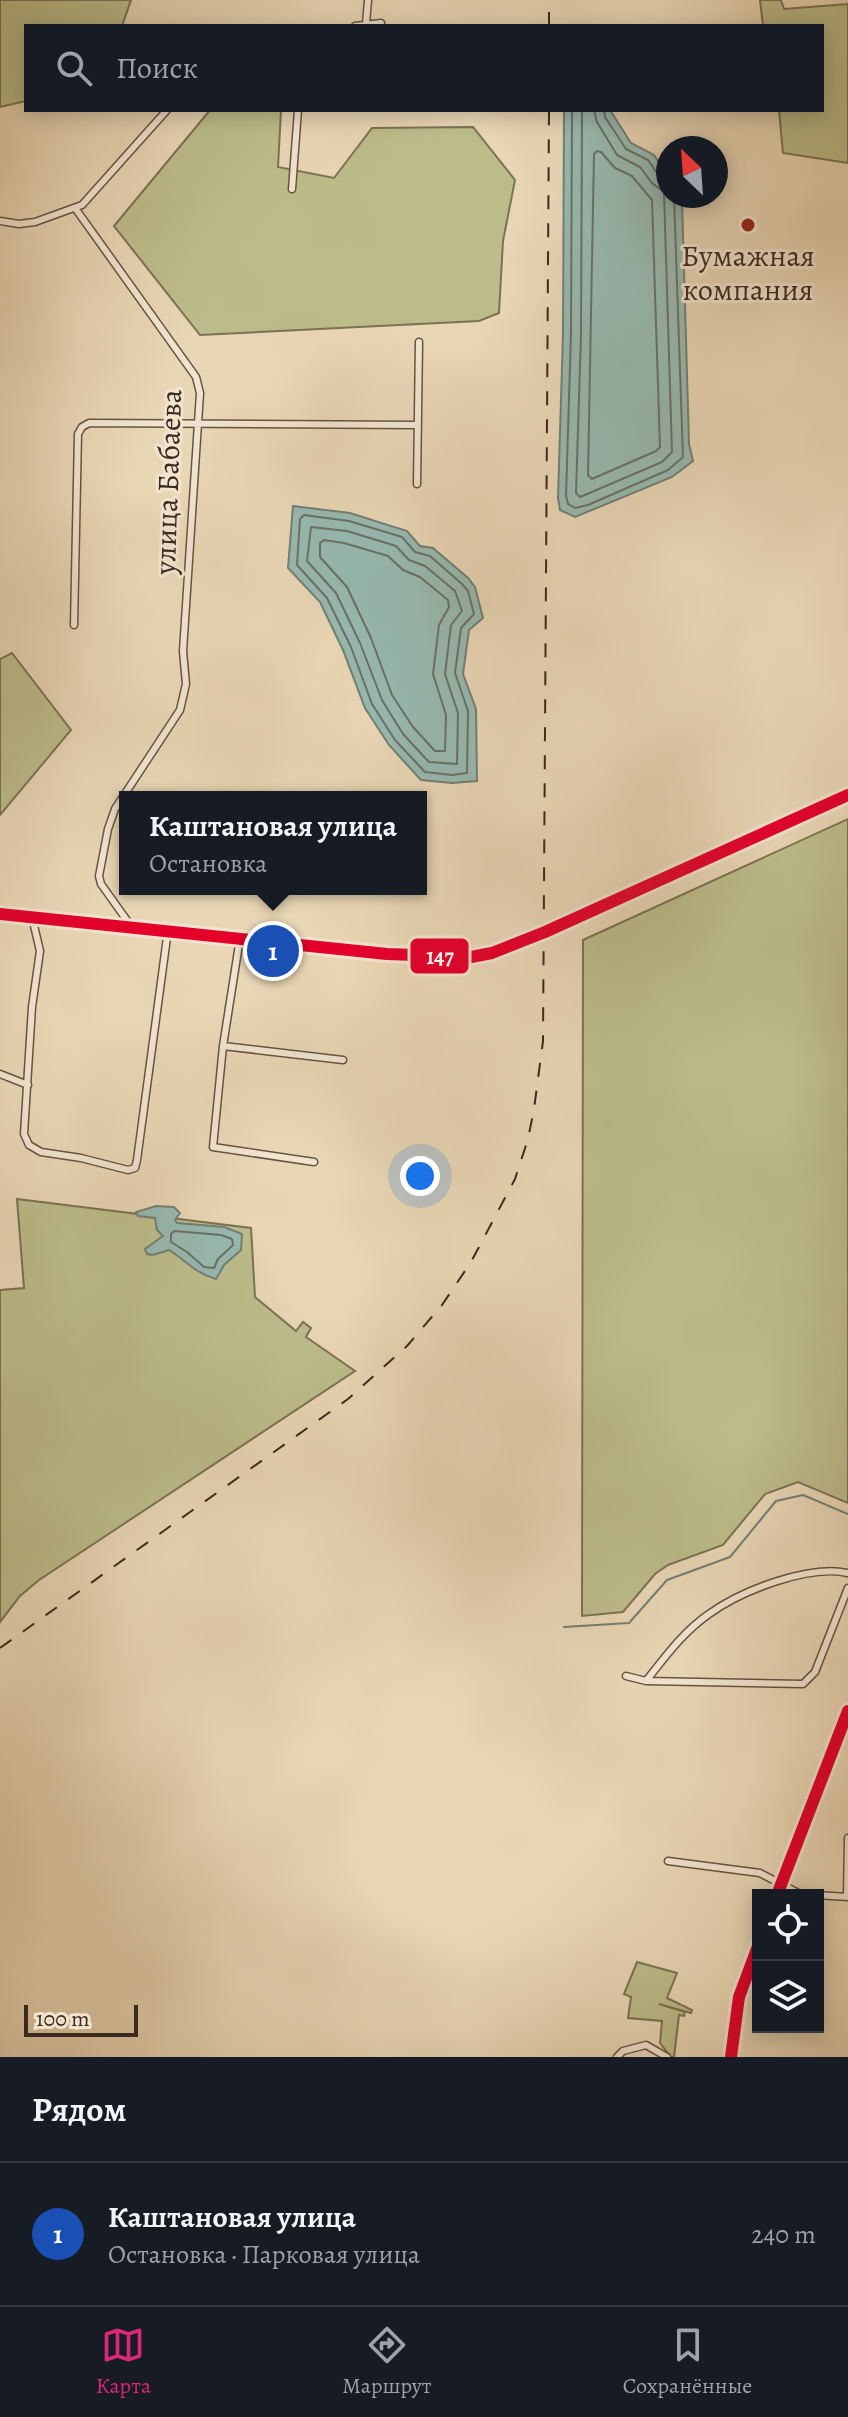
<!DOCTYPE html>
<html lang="ru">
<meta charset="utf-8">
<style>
:root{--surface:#171b24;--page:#242831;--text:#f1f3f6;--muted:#9ea1a6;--line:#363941;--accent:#db2777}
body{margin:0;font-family:Alegreya,serif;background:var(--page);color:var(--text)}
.controls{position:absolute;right:24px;bottom:24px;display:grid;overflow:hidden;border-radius:0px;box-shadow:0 4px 20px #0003}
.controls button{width:72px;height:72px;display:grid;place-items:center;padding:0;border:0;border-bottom:2px solid var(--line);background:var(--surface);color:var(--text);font:40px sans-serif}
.compass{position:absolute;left:656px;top:136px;width:72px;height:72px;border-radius:50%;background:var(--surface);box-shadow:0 4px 20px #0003;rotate:335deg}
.scale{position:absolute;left:24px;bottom:20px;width:114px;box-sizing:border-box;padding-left:8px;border:4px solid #3a291c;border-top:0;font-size:22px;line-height:28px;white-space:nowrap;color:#3a291c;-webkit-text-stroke:6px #f1e4cf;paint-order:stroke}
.you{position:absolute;left:420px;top:1176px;width:28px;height:28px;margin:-20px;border:6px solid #fff;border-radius:50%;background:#1a73e8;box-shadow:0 0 0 12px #1a73e833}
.badge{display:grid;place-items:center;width:52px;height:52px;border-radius:50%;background:var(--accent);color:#fff;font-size:26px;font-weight:700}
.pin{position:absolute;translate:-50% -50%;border:4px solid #fff;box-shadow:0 2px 8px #0006}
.popup{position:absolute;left:119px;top:791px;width:308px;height:104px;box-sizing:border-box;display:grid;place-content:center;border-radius:0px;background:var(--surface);filter:drop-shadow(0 2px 6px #0005);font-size:26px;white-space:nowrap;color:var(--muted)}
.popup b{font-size:30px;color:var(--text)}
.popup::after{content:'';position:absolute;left:50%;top:100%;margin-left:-16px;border:16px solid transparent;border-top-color:var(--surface)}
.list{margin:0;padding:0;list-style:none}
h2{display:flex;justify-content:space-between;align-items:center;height:104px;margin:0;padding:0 32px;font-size:34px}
h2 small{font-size:26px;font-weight:400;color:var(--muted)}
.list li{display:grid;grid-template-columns:52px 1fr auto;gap:24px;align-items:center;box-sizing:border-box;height:144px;padding:0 32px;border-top:2px solid var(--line)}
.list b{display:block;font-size:30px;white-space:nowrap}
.list p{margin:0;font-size:26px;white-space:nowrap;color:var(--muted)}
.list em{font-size:26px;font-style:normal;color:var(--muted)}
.icon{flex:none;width:44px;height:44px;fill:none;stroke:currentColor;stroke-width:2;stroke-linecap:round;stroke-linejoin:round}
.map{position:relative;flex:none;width:848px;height:2057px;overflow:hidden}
.search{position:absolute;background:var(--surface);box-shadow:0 4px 20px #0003;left:24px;right:24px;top:24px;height:88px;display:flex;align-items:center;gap:20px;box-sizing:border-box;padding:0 28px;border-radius:0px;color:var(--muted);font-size:30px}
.sheet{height:248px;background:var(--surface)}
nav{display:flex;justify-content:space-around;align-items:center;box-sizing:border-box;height:112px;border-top:2px solid var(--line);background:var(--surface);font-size:22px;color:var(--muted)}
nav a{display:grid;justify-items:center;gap:4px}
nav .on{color:var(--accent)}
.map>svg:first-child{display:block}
.green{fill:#bcbc8a;stroke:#7b7253;stroke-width:2}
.water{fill:#97b9b0;stroke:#727f75;stroke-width:2}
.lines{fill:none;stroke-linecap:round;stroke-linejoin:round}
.shore{stroke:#687166;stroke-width:2}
.stream{stroke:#727f75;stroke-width:2}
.minor-casing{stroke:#665442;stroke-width:9}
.tertiary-casing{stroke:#665442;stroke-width:11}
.primary-casing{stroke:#3a291c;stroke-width:13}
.minor{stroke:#f1e4cf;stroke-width:6}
.tertiary{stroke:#f1e4cf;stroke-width:8}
.primary{stroke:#e9d6b5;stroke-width:10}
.rail{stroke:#3a291c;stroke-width:2;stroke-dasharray:14 14;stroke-linecap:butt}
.bus-1-casing{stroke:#f1e4cf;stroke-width:18}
.bus-1{stroke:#e4002b;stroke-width:12}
.poi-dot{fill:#8f2418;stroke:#f1e4cf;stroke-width:3}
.labels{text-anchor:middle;stroke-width:6;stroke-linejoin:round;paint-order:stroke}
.poi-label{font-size:30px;fill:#3a291c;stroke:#f1e4cf}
.street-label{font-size:30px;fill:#3a291c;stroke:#f1e4cf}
.line-badge{stroke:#f1e4cf;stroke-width:3}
.badge-label{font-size:22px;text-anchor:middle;font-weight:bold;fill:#fff}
</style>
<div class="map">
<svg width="848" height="2057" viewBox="0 0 848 2057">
<rect width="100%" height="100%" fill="#e9d6b5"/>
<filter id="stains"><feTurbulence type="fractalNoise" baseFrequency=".0025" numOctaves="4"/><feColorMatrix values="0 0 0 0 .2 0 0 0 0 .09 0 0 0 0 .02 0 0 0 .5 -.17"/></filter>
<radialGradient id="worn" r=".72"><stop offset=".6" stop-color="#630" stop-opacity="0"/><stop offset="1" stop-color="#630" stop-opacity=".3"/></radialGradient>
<path class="green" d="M 0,0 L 131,0 L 122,26 L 26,26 L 26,101 L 0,107 Z
M 760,0 L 781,0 L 784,9 L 848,4 L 848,163 L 783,153 L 779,110 L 822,110 L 822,26 L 763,26 Z
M 210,110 L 281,110 L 278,167 L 334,178 L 372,128 L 473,127 L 515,180 L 503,241 L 499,313 L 479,321 L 200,335 L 114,226 Z
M 12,653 L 71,730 L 0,815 L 0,659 Z
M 848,819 L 848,1503 L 798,1482 L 765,1494 L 723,1545 L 668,1565 L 655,1574 L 623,1612 L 582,1616 L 583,940 Z
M 17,1199 L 251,1228 L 255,1297 L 296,1331 L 303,1322 L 311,1328 L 306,1337 L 355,1371 L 39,1580 L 20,1596 L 0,1622 L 0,1290 L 24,1288 Z
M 637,1962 L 677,1973 L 667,1998 L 692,2010 L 691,2013 L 659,2004 L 685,2012 L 684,2016 L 679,2015 L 674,2057 L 671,2057 L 660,2043 L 662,2021 L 628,2018 L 631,1997 L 624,1994 Z"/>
<path class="water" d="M 564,110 L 610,110 L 631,143 L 654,155 L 668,176 L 668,196 L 680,196 L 682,199 L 689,444 L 693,461 L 672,477 L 575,517 L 560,510 L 558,498 L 563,334 Z
M 293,506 L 350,513 L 407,531 L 420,546 L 433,548 L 468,578 L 475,587 L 483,618 L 469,630 L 463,674 L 476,709 L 477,781 L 452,783 L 421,780 L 389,745 L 365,708 L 343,650 L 320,602 L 288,568 Z
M 156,1206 L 174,1207 L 180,1213 L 175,1220 L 177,1223 L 224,1227 L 242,1234 L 241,1250 L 224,1265 L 216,1279 C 193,1272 187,1261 169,1250 L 153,1255 L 147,1254 L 145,1249 L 163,1236 L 157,1230 L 155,1218 L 138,1216 L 136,1212 Z"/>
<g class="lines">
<path class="shore" d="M 572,110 L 571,334 L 566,496 L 568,504 L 575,508 L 588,505 L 668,470 L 683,457 L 674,196
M 582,110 L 581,334 L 576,493 L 580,497 L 662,462 L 672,452 L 664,192 L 652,183 L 640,167 L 617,155 L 597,122 L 594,110
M 604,110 L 605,117 L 626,149 L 648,160 L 659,176 L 668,179
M 597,151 L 601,152 L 615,168 L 632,176 L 652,200 L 660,447 L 656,451 L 592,479 L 588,475 L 594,154 Z
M 304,515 L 349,521 L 402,537 L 415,552 L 430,556 L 462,584 L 468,591 L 474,614 L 461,628 L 455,673 L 468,711 L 467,773 L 452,775 L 425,772 L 395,740 L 372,704 L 351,647 L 327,598 L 297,565 L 300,519 Z
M 311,527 L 347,531 L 396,546 L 409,560 L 425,566 L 455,591 L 462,611 L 451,625 L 445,674 L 458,713 L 457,764 L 429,762 L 403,734 L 382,700 L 360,643 L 336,593 L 307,561 Z
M 324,540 L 344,543 L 388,556 L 403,570 L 420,577 L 448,600 L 449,607 L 439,625 L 433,674 L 446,715 L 445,751 L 435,751 L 413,727 L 392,695 L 371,638 L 347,587 L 320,557 L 320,543 Z
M 174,1231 L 221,1235 L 232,1239 L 233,1245 L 218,1259 L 214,1268 L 204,1267 L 187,1252 L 171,1242 L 171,1234 Z"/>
<path class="stream" d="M 564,1627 L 629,1623 L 667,1580 L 730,1557 L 776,1501 L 803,1495 L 848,1514"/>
<defs>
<path id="minor" d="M 366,24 L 368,0
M 355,26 L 381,23
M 292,189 L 298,110
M 75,208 L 196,377 L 200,393 L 183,651 L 186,684 L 180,710 L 115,809 L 108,829 L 99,876 L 101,884 L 131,926
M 0,221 L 19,224 L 35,222 L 82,205 L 167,110
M 417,484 L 419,342
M 74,625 L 78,434 L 82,427 L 89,423 L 416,425
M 32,917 L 40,951 L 32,1007 L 24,1134 L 29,1145 L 41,1152 L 81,1158 L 128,1170 L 135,1168 L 137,1160 L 168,930
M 240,938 L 223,1046 L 213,1147 L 314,1162
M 223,1046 L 343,1060
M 0,1074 L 28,1085
M 848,1573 C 809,1564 741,1591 709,1614 C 683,1632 665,1657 646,1681 L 803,1684 L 815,1672 L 848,1588
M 626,1676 L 646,1681
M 668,1861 L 760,1873 L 800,1894 L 848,1897
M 847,1897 L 848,1838
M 617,2057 L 623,2051 L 646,2045 L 667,2057"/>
<path id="tertiary" d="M 777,1895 L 848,1711
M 731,2057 L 739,1997 L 758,1946"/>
<path id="primary" d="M 0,914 L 387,954 L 471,957 L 492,953 L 545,932 L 848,795"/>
</defs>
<use href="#minor" class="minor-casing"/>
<use href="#tertiary" class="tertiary-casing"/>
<use href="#primary" class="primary-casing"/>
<use href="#minor" class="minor"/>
<use href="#tertiary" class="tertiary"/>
<use href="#primary" class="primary"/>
<path class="rail" d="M 549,26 L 549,0
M 0,1648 L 348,1399 L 407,1346 L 442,1305 L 471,1262 L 515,1179 L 528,1139 L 534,1109 L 543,1041 L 549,110"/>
<defs>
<path id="bus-1" d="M 0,914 L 387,954 L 471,957 L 492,953 L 545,932 L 848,795
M 777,1895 L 848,1711
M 731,2057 L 739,1997 L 758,1946"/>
</defs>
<use href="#bus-1" class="bus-1-casing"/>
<use href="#bus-1" class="bus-1"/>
</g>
<circle class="poi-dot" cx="748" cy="225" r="8"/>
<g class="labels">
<g class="poi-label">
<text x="748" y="266">Бумажная<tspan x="748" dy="34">компания</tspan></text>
</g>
<g class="street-label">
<text transform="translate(168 482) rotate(-88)" y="10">улица Бабаева</text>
</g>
</g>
<rect class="line-badge" x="409" y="937" width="61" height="38" rx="8" fill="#e4002b"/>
<g class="badge-label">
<text x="440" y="964">147</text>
</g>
<rect width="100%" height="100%" filter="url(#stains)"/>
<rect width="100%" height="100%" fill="url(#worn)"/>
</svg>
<div class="controls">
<button><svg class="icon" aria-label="locate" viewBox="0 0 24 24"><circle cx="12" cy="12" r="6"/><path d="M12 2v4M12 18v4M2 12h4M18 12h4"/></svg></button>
<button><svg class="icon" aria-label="layers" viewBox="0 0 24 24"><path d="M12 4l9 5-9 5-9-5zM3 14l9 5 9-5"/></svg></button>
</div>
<svg class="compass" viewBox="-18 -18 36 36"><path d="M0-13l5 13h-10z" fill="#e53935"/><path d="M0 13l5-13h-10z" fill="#9ea1a6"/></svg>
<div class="scale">100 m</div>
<div class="you"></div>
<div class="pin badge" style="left:273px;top:951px;background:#1a4fb4">1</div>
<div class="popup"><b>Каштановая улица</b>Остановка</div>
<div class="search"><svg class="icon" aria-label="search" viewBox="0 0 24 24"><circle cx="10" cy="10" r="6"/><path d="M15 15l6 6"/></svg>Поиск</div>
</div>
<section class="sheet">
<h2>Рядом<small></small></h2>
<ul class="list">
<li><span class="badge" style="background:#1a4fb4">1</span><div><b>Каштановая улица</b><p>Остановка · Парковая улица</p></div><em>240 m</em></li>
</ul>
</section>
<nav>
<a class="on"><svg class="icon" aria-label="map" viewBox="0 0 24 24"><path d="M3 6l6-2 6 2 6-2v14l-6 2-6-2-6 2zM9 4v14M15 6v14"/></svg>Карта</a>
<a><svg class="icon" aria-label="directions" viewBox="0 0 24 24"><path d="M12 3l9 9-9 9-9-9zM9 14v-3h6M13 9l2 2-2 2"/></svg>Маршрут</a>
<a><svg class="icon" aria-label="saved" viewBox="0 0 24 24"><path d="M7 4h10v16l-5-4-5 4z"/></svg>Сохранённые</a>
</nav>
